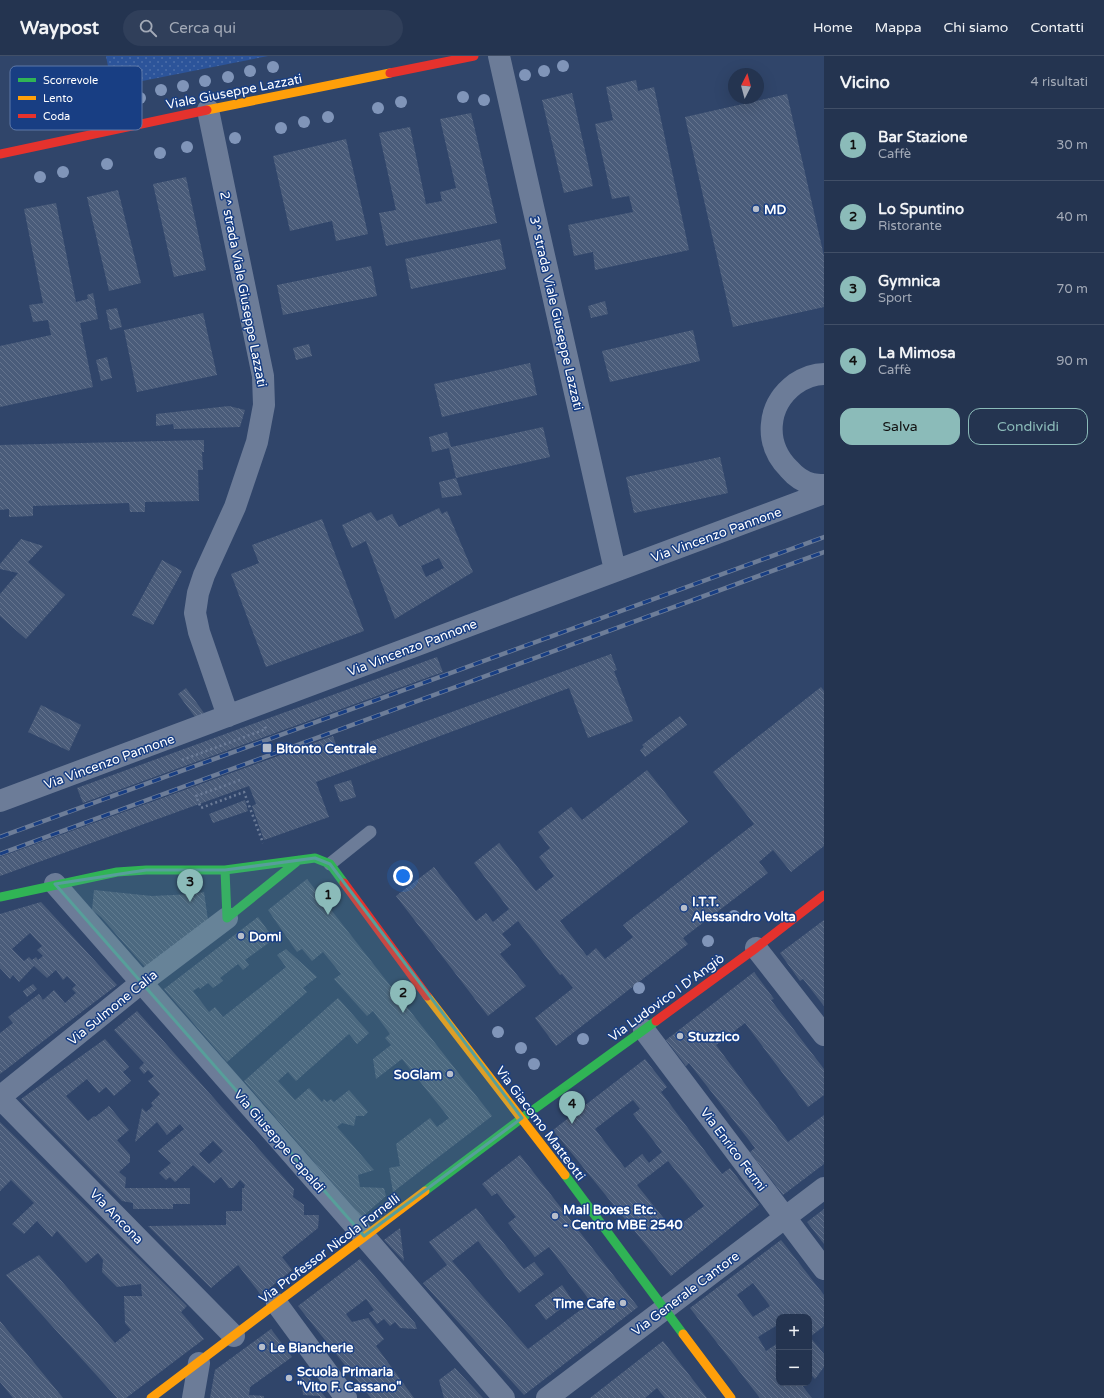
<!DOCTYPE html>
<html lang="it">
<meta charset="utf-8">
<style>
:root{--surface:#243450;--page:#303f5a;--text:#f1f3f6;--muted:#a3aab7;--line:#414f67;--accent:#8bbbb9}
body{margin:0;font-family:"Varela Round",sans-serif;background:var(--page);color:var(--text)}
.controls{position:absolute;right:12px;bottom:12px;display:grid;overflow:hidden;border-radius:8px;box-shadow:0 4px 16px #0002}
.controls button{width:36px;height:36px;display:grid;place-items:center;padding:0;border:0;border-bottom:1px solid var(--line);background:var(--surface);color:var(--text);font:20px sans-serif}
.compass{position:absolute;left:728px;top:12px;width:36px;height:36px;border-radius:50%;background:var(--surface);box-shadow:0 4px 16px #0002;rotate:6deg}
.you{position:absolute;left:403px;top:820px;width:14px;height:14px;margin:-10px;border:3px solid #fff;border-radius:50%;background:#1a73e8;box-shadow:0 0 0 6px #1a73e833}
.badge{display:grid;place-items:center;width:26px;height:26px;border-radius:50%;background:var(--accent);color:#111;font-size:13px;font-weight:700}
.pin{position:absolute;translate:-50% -33px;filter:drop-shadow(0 1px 2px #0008)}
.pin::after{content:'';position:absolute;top:21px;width:14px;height:12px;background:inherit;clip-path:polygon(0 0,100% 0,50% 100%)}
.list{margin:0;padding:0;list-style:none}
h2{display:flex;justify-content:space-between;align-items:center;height:52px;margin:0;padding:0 16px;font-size:17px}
h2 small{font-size:13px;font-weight:400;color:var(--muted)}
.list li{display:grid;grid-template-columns:26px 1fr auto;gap:12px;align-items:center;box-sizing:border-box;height:72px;padding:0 16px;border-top:1px solid var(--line)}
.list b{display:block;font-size:15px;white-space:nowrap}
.list p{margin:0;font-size:13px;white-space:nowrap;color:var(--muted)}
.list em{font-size:13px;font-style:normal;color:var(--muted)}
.actions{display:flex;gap:8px;padding:12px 16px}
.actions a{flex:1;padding:9px 0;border:1px solid var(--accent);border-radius:12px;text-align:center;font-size:14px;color:var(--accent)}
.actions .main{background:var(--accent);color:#111}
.icon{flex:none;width:22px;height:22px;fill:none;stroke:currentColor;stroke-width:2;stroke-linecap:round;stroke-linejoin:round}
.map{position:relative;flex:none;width:824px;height:1342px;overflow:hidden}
header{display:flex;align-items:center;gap:24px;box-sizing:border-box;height:56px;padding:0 20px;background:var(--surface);border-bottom:1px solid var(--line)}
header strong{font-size:19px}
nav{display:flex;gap:22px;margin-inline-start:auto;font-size:14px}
.search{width:280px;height:36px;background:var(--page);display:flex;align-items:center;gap:10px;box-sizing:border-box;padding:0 14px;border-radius:22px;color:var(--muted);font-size:15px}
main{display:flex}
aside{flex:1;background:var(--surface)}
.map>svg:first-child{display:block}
.grass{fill:url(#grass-dots)}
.building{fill:url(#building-back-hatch);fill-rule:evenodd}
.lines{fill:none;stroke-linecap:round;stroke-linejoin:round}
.path{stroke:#6c7c98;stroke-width:2.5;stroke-dasharray:2 3;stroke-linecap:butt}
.lane{stroke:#6c7c98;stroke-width:13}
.street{stroke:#6c7c98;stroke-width:22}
.fast{stroke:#30b455;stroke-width:9}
.slow{stroke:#ff9f0a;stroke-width:9}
.jam{stroke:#e5322d;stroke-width:9}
.rail-casing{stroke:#6d7d98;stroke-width:4.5}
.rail{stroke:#183e83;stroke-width:3;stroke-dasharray:9;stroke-linecap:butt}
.tree{fill:#8095b9}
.marked{fill:#579f9a;fill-opacity:0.2;stroke:#579f9a;stroke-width:3;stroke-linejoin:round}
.poi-dot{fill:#b7becb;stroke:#183e83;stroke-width:1.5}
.labels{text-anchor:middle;stroke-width:3;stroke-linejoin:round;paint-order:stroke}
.street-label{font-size:13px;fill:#fff;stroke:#183e83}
.poi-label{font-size:13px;font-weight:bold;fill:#fff;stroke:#183e83;text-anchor:start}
.key{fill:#183e83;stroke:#5d78a8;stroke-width:1}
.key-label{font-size:11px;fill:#fff}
</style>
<header>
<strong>Waypost</strong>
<div class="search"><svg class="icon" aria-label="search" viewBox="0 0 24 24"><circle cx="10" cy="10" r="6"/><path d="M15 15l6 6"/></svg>Cerca qui</div>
<nav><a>Home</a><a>Mappa</a><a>Chi siamo</a><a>Contatti</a></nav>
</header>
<main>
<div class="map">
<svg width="824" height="1342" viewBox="0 0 824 1342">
<defs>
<pattern id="grass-dots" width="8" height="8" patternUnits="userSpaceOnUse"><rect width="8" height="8" fill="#2c549a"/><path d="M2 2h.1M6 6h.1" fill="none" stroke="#4c6ea9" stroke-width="1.8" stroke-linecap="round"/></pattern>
<pattern id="building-back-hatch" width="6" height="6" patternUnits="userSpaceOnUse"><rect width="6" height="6" fill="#4a5c7a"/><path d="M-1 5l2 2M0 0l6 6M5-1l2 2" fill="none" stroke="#65748e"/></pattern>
</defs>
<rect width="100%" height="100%" fill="#30456a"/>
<path class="grass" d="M 106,0 L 268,0 L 112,31 Z"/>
<path class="building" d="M 636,24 L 638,35 L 654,31 L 689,194 L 595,214 L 593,196 L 574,200 L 568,169 L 633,156 L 629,140 L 612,143 L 595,68 L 613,64 L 606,31 Z
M 572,37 L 593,130 L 564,137 L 542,44 Z
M 787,38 L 824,200 L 824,251 L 733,271 L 685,61 Z
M 471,57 L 497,167 L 386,190 L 379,157 L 396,154 L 379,77 L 410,71 L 426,148 L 442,145 L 440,136 L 456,132 L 440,63 Z
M 346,83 L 368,178 L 336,185 L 332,165 L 290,175 L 273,100 Z
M 186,121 L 206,214 L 174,221 L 153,128 Z
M 118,134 L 141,227 L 109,235 L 87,141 Z
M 56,147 L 76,246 L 88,243 L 87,239 L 93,237 L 98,263 L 80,267 L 93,331 L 0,351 L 0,290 L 51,279 L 48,264 L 33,266 L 29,249 L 43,247 L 24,153 Z
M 500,183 L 506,213 L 411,233 L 405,203 Z
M 371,210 L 377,240 L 283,259 L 277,229 Z
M 605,245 L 608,258 L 591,262 L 588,250 Z
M 117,252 L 122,271 L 110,274 L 106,254 Z
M 203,257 L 217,319 L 137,336 L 124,274 Z
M 693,274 L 700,305 L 610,326 L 602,295 Z
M 309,288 L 312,300 L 296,304 L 293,292 Z
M 107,301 L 112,322 L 101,325 L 96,304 Z
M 530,307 L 537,339 L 442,361 L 434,328 Z
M 229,350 L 245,354 L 240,371 L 174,373 L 173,368 L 156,370 L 156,358 Z
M 543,371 L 550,401 L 456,422 L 449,392 L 432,396 L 429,381 L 447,376 L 451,391 Z
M 204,384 L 204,396 L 202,396 L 203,414 L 198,414 L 199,445 L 145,446 L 145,456 L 130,456 L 129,447 L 33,450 L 33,460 L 9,461 L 9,453 L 0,454 L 0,389 Z
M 720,401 L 728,437 L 634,457 L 626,421 Z
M 456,422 L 462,439 L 442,442 L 439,426 Z
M 439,452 L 442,458 L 447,455 L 473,516 L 395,563 L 366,485 L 352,492 L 342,469 L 371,456 L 377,465 L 392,458 L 399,471 ZM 439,502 L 444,512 L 426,521 L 421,510 Z
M 322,463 L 364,575 L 266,611 L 231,518 L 259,507 L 252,489 Z
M 21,483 L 43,490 L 28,506 L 65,539 L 26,583 L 0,560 L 0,538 L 18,517 L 0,513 L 0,508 Z
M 162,504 L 182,515 L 153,569 L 132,559 Z
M 611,598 L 617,614 L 614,615 L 633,665 L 588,682 L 569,632 L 316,726 L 329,761 L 264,784 L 252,750 L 256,748 L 249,730 L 0,820 L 0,801 L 333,680 L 339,697 Z
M 437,601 L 443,616 L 83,747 L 77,732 Z
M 821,631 L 824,635 L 824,790 L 791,816 L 773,794 L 759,806 L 768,817 L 683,882 L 688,888 L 556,990 L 535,962 L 573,932 L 562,918 L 560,919 L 518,865 L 502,878 L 511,889 L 500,898 L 526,930 L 488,960 L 396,840 L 434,811 L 476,865 L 486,857 L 493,866 L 509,853 L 474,807 L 499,787 L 536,835 L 554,820 L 539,801 L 550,792 L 538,776 L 571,751 L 582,764 L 647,714 L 688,766 L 560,865 L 587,900 L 596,892 L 605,903 L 633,881 L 623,869 L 754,768 L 713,716 Z
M 186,632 L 204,657 L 195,661 L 178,638 Z
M 41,649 L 81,669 L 69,695 L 28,676 Z
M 680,660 L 687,669 L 645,701 L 640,694 L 644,691 L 642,689 Z
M 351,724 L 356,741 L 340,746 L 334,729 Z
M 245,744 L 248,755 L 213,767 L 209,758 Z
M 307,823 L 492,1060 L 393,1136 L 389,1112 L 400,1110 L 396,1088 L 430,1062 L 437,1071 L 449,1062 L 402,1003 L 376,1023 L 373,1003 L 391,989 L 385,982 L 390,978 L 373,955 L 367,960 L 334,923 L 341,918 L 323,896 L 312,905 L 302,893 L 297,896 L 268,854 Z
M 94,834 L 152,840 L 193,838 L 204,836 L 208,864 L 145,911 L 101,861 L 92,854 Z
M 41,846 L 117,929 L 0,1018 L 0,977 L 13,967 L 8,961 L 39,938 L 43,944 L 54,934 L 65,947 L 76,937 L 72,933 L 76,929 L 67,920 L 63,924 L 56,914 L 47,922 L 34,910 L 19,926 L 13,919 L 10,923 L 0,912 L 0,858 ZM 30,877 L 42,890 L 37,894 L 43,900 L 38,904 L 36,901 L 32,904 L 29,901 L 24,905 L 12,893 Z
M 258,861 L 274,883 L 245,904 L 249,909 L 243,914 L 238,908 L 220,922 L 223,925 L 213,932 L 208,927 L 200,933 L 199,931 L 193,935 L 209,956 L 215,951 L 223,961 L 286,911 L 277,899 L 286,893 L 317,921 L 303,932 L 307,936 L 227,1006 L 164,933 Z
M 824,864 L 824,950 L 803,923 L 800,925 L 780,897 Z
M 754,916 L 774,943 L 771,944 L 824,1013 L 824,1039 L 808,1051 L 745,967 L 716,989 L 788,1086 L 824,1059 L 824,1108 L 783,1139 L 750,1096 L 755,1092 L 689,1007 L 686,1010 L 666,984 Z
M 33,928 L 37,933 L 27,941 L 23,935 Z
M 338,942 L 369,977 L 357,988 L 349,978 L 296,1025 L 288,1016 L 278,1025 L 295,1044 L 309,1032 L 322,1046 L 324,1043 L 327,1046 L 331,1043 L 334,1046 L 349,1034 L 368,1056 L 364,1060 L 356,1060 L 354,1070 L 342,1067 L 337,1071 L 374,1114 L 358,1119 L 360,1131 L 384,1132 L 386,1140 L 362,1161 L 244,1025 Z
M 137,955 L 294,1133 L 293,1141 L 304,1149 L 304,1159 L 319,1159 L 318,1172 L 282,1201 L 292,1214 L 261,1239 L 238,1209 L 211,1232 L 148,1170 L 226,1169 L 226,1155 L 242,1155 L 242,1132 L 244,1132 L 245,1129 L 240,1124 L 233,1132 L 229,1132 L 221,1121 L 214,1127 L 193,1109 L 175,1126 L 170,1121 L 166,1124 L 159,1117 L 171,1107 L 158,1095 L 184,1073 L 180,1068 L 167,1079 L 157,1066 L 135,1086 L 142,1052 L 146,1056 L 153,1050 L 151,1047 L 160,1038 L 148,1025 L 154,1020 L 148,1014 L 144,1018 L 139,1012 L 144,1007 L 114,974 ZM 213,1085 L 223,1095 L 209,1108 L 199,1098 Z
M 105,983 L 129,1011 L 123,1016 L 131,1025 L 114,1040 L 106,1031 L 99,1037 L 87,1023 L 66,1040 L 88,1065 L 94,1060 L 95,1061 L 109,1050 L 129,1074 L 117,1084 L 130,1099 L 130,1106 L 119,1116 L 126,1122 L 125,1132 L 190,1132 L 190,1148 L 173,1148 L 173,1153 L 133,1153 L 133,1147 L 122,1145 L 21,1043 Z
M 645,1003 L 667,1031 L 661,1036 L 722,1118 L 730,1112 L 759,1149 L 671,1220 L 553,1074 ZM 633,1044 L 640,1053 L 633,1058 L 662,1096 L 649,1107 L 642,1098 L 625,1112 L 595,1073 ZM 668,1105 L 704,1150 L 673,1174 L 637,1129 Z
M 0,1066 L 187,1250 L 181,1256 L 204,1283 L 126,1342 L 117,1342 L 6,1219 L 39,1199 L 115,1287 L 131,1274 L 125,1267 L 124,1240 L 142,1240 L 141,1228 L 117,1231 L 102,1216 L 103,1204 L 98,1197 L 86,1207 L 57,1175 L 52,1181 L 37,1165 L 24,1178 L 12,1168 L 34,1147 L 11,1124 L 0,1135 Z
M 520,1099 L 638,1251 L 524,1339 L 423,1227 L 447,1209 L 429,1186 L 476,1152 L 524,1213 L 534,1206 L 544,1218 L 519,1237 L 478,1185 L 452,1205 L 528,1293 L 591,1246 L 549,1191 L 535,1201 L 508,1167 L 516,1161 L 497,1137 L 492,1140 L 482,1128 Z
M 824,1153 L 824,1188 L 807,1166 Z
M 400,1172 L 404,1205 L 384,1184 Z
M 781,1184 L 824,1239 L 824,1270 L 810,1281 L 824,1298 L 824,1311 L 815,1323 L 809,1316 L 809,1261 L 779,1261 L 779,1268 L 758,1281 L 766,1295 L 778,1287 L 776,1284 L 779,1282 L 779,1327 L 800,1327 L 812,1342 L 760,1342 L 690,1252 ZM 753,1227 L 770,1250 L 753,1261 L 737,1239 Z
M 360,1203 L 415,1267 L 417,1273 L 400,1272 L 395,1266 L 390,1270 L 384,1263 L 377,1268 L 369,1257 L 374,1254 L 366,1243 L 346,1258 L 352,1266 L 368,1262 L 384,1283 L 376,1290 L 414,1342 L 371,1342 L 298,1250 Z
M 562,1229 L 572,1244 L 546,1264 L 535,1249 Z
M 0,1265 L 63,1342 L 13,1342 L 0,1326 Z
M 271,1273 L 292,1301 L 250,1331 L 249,1339 L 264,1340 L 264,1342 L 210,1342 L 215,1314 Z
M 663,1285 L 707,1342 L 665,1342 L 657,1332 L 645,1342 L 590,1342 Z
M 455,1312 L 483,1342 L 444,1342 L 439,1324 Z
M 305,1316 L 326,1342 L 320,1342 L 320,1340 L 303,1339 L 301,1320 Z"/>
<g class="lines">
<path class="path" d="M 182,704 L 266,673 L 264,668
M 240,724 L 196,740 L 201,752 L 244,736 L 263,787"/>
<path class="lane" d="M 330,808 L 370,776"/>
<path class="street" d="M 499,0 L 615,514
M 208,54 L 263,320 L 264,349 L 257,386 L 235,451 L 204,519 L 198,537 L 195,557 L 199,576 L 228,660
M 824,318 C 814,318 804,322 795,328 C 766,350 764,388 789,413 C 795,420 803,426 812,428 C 816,429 820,429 824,429
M 0,745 L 824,437
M 55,828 L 364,1180 L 504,1342
M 756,892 L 824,979
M 644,974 L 824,1213
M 0,1041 L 141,927 L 227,862
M 0,1042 L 234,1280
M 277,1248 L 346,1342
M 193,1342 L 199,1307
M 547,1342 L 824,1132"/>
<path class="fast" d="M 225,814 L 227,862
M 0,841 L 117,816 L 146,814 L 225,814 L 315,802 L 330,808 L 344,827
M 227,862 L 299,804
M 565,1119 L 683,1278
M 425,1135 L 522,1062 L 656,965"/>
<path class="slow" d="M 207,54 L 390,17
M 427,940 L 565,1119
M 683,1278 L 731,1342
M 151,1342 L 425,1135"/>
<path class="jam" d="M 390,17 L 474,0
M 0,98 L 207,54
M 344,827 L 427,940
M 656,965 L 756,892 L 824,839"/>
<defs>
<path id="rail" d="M 0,781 L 824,481
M 0,798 L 824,496"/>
</defs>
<use href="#rail" class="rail-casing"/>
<use href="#rail" class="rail"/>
</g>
<g class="tree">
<circle cx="563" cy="10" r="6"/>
<circle cx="273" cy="11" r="6"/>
<circle cx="250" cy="15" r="6"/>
<circle cx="544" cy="15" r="6"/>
<circle cx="525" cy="19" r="6"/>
<circle cx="228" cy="21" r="6"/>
<circle cx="205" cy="25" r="6"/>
<circle cx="183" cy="30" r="6"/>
<circle cx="161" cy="34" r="6"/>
<circle cx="463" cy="41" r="6"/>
<circle cx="140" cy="42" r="6"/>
<circle cx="484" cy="44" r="6"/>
<circle cx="401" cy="46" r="6"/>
<circle cx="378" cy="52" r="6"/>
<circle cx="328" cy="61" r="6"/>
<circle cx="304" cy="66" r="6"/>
<circle cx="281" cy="72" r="6"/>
<circle cx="235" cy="82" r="6"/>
<circle cx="187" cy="91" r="6"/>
<circle cx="160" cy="97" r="6"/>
<circle cx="107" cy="108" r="6"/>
<circle cx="63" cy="116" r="6"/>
<circle cx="40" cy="121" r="6"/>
<circle cx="734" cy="860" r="6"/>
<circle cx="708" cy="885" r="6"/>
<circle cx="639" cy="932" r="6"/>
<circle cx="498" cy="976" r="6"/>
<circle cx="583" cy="983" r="6"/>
<circle cx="521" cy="992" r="6"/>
<circle cx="534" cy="1008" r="6"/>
</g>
<path class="marked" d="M 315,802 L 330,808 L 522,1062 L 364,1180 L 55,828 L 146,814 L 225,814 Z"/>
<g class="poi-dot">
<circle cx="756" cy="153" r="4"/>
<rect x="262" y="687" width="10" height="10" rx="2"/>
<circle cx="684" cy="852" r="4"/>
<circle cx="241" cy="880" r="4"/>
<circle cx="680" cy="980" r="4"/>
<circle cx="450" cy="1018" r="4"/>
<circle cx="555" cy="1160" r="4"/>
<circle cx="623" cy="1247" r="4"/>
<circle cx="262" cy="1291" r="4"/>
<circle cx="289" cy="1322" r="4"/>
</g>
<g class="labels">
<g class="street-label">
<text transform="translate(234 35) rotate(-11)" y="5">Viale Giuseppe Lazzati</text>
<text transform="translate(244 233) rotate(79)" y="5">2^ strada Viale Giuseppe Lazzati</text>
<text transform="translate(557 257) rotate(77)" y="5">3^ strada Viale Giuseppe Lazzati</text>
<text transform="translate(716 478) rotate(-20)" y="5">Via Vincenzo Pannone</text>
<text transform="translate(412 591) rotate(-21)" y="5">Via Vincenzo Pannone</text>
<text transform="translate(109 705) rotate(-20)" y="5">Via Vincenzo Pannone</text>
<text transform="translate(666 941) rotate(-36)" y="5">Via Ludovico I D'Angiò</text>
<text transform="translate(112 951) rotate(-39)" y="5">Via Sulmone Calia</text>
<text transform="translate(541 1067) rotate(53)" y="5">Via Giacomo Matteotti</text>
<text transform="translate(280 1085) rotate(49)" y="5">Via Giuseppe Capaldi</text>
<text transform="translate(734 1093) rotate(53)" y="5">Via Enrico Fermi</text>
<text transform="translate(117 1160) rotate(46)" y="5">Via Ancona</text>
<text transform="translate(329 1192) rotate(-37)" y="5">Via Professor Nicola Fornelli</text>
<text transform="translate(685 1237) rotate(-37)" y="5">Via Generale Cantore</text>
</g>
<g class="poi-label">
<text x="764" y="158">MD</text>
<text x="276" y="697">Bitonto Centrale</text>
<text x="692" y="850">I.T.T.<tspan x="692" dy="15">Alessandro Volta</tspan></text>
<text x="249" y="885">Domi</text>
<text x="688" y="985">Stuzzico</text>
<text x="442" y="1023" text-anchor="end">SoGlam</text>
<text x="563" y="1158">Mail Boxes Etc.<tspan x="563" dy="15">- Centro MBE 2540</tspan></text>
<text x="615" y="1252" text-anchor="end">Time Cafe</text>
<text x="270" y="1296">Le Biancherie</text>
<text x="297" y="1320">Scuola Primaria<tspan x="297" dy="15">"Vito F. Cassano"</tspan></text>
</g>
</g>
<rect x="10" y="10" width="132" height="64" rx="6" class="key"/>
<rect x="18" y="22" width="18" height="4" fill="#30b455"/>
<rect x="18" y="40" width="18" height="4" fill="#ff9f0a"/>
<rect x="18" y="58" width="18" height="4" fill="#e5322d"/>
<g class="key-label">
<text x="43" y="28">Scorrevole</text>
<text x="43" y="46">Lento</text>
<text x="43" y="64">Coda</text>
</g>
</svg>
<div class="controls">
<button>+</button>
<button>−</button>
</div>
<svg class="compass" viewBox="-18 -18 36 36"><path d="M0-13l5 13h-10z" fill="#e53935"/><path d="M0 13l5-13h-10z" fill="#a3aab7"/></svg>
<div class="you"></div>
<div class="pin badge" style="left:328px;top:859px">1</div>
<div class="pin badge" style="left:403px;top:957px">2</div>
<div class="pin badge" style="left:190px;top:846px">3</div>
<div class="pin badge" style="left:572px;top:1068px">4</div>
</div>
<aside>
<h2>Vicino<small>4 risultati</small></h2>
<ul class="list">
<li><span class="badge">1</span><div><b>Bar Stazione</b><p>Caffè</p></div><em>30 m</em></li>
<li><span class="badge">2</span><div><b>Lo Spuntino</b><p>Ristorante</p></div><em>40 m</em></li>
<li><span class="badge">3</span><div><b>Gymnica</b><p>Sport</p></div><em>70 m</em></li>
<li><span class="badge">4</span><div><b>La Mimosa</b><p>Caffè</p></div><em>90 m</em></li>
</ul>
<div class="actions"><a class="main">Salva</a><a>Condividi</a></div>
</aside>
</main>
